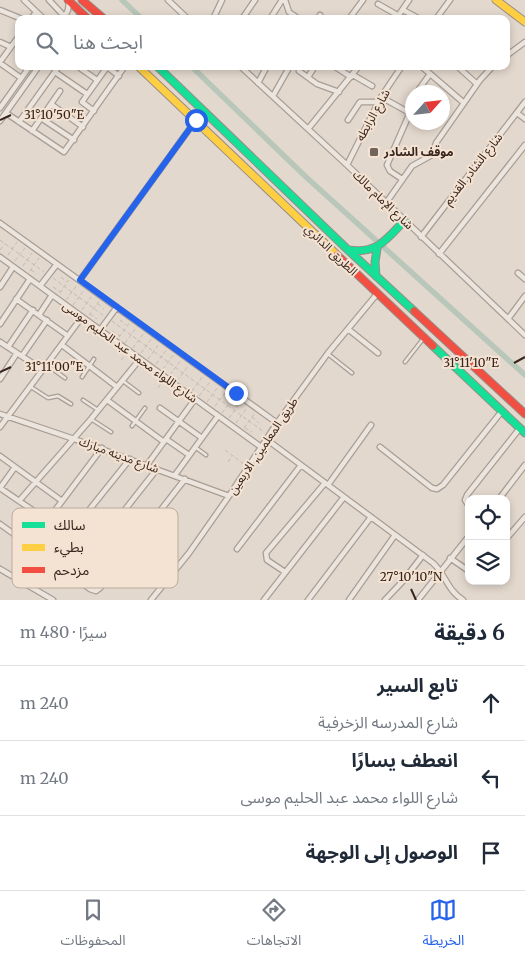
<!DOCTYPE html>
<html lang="ar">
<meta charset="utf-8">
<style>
:root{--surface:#fff;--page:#f6f6f7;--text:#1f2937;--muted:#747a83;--line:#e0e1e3;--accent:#2563eb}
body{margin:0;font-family:Merriweather,"Noto Sans Arabic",serif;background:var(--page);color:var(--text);direction:rtl}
.controls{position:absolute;right:15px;bottom:15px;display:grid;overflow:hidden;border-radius:10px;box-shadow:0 2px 8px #0003}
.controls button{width:45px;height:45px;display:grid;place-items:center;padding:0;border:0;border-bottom:1px solid var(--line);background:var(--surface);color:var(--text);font:25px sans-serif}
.compass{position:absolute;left:405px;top:85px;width:45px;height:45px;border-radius:50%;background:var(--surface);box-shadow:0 2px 8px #0003;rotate:63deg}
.stop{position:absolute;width:15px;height:15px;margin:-11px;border:4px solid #2563eb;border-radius:50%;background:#fff}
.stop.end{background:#2563eb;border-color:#fff;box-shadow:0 1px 5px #0008}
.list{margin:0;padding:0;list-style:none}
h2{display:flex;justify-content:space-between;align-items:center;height:65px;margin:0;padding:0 20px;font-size:21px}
h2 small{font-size:16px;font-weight:400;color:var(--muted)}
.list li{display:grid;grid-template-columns:32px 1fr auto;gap:15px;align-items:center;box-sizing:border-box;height:75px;padding:0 20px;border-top:1px solid var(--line)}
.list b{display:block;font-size:19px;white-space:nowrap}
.list p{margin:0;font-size:16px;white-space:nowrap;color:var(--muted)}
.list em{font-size:16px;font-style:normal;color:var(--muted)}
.icon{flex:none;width:28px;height:28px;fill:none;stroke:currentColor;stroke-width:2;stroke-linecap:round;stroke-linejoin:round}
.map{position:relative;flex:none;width:525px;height:600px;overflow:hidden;direction:ltr}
.search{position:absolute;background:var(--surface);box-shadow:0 2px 8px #0003;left:15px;right:15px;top:15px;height:55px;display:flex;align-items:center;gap:12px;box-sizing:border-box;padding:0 18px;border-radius:10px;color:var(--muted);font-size:19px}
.sheet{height:290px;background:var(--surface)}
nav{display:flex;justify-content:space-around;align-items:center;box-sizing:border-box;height:70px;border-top:1px solid var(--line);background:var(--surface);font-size:14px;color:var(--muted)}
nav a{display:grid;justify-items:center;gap:2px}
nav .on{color:var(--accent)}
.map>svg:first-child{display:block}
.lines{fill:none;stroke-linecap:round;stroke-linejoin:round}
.canal{stroke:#b8c7ba;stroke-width:5.5}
.lane-casing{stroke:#a89e96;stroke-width:5}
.street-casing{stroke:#a89e96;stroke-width:7}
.fast-casing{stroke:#988d86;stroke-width:9}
.slow-casing{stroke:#988d86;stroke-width:9}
.jam-casing{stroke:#988d86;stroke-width:9}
.path{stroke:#c4bbb5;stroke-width:1;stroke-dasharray:4 2.5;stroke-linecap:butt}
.lane{stroke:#ece5de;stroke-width:2.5}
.street{stroke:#ece5de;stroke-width:4.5}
.fast{stroke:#16e098;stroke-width:7}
.slow{stroke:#ffcf43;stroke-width:7}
.jam{stroke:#f24e42;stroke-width:7}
.route{stroke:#2563eb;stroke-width:6}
.ticks{fill:none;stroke:#37251e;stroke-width:2}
.poi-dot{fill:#73645b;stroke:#f4e3d2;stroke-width:2}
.labels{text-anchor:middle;stroke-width:4;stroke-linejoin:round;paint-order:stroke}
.street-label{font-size:12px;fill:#37251e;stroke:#f4e3d2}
.poi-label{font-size:12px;font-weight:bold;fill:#37251e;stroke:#f4e3d2;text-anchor:start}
.key{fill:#f4e3d2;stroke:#bbaa9c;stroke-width:1}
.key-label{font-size:14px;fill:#37251e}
.ticks-label{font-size:12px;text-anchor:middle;fill:#37251e;stroke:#f4e3d2;stroke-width:4;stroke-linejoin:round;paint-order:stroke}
</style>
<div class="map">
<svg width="525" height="600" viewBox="0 0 525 600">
<rect width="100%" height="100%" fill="#e3d8cd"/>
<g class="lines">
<path class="canal" d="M 122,0 L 142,19
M 191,66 L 306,177 L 525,375"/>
<defs>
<path id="lane" d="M 328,354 L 352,373
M 405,362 L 423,339
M 47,365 L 65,378
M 82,377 L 94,359
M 123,381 L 139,393
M 31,387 L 48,398 L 58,396 L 71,404
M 83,400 L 98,410
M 91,419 L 111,432
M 132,426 L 145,408
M 195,447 L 206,455"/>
<path id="street" d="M 24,0 L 44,19
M 49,0 L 65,17
M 168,0 L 188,19
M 285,0 L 289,12 L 299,19
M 378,4 L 399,16
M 0,10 L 22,19
M 403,10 L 420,19
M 64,18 L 68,10 L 69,2
M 31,19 L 36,12
M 74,19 L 84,15
M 213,19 L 222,0
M 242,19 L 255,0
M 270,19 L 282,0
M 318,19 L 320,15
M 349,19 L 363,0
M 396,19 L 409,0
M 436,19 L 450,0
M 0,42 L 11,47
M 506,56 L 525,42
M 0,62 L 19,36
M 0,63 L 21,78
M 77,66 L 97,80
M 106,66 L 119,76
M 240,66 L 347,165 L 525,335
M 334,66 L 351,77
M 421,66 L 464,103
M 457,66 L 477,84
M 299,71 L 317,84 L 339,92
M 55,72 L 87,94
M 353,75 L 372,86
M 308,77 L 315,66
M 258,83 L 267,66
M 419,89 L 430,74
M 273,96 L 290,66
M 381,97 L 408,112 L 408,117 L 387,165 L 390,171 L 402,179
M 51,104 L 83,127
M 0,108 L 30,66
M 94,111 L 82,102 L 107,67
M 6,113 L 64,152 L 125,66
M 517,113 L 525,119
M 41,118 L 74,140
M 348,120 L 360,102 L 378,102
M 0,121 L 39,66
M 19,122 L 59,66
M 308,129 L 359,66
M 32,131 L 60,91
M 347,165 L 381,97 L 402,66
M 386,203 L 412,166 L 432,155 L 436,143 L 480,80 L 493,66
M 0,223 L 277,423
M 421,237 L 525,102
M 439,254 L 525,145
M 0,257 L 261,447
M 518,273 L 525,279
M 80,280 L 196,120
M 40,286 L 57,264
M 0,287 L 13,267
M 16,299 L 68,336
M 39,315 L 52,295
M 508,319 L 525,296
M 0,324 L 30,279
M 348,329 L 378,353
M 100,330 L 117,307
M 0,342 L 43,370
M 62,345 L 117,387
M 8,347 L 33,310
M 22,356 L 47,320
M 0,379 L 17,353
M 107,400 L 164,442
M 160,408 L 202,438
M 0,414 L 74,439 L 229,496
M 0,427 L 82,317
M 166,439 L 189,455
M 266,439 L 433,563 C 446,575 447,590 463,600
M 380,447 L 432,488 L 437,489 L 443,485 L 502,411
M 0,456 L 62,501
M 147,465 L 195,399
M 175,475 L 218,416
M 328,485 L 371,425
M 0,488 L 47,520
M 0,488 L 15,467
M 499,499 L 525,465
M 19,501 L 91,419 L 140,359
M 469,506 L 465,500 L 467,495 L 520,428
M 0,524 L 90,589 L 96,591 L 100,588 L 185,479
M 506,539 L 525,517
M 29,545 L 102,448
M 237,549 L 301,465
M 450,558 L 469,571
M 49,560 L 130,459
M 0,569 L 53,600
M 285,572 L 267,560 L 266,553 L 325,483
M 72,577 L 157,469
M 151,600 L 189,553 L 229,496 L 277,423 L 328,353 L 377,294
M 264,600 L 344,497
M 308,600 L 371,517
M 349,600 L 395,535
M 385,600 L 403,581 L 423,555
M 418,600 L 469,536"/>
<path id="fast" d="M 157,66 L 347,249 L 414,311
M 349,250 C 377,254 386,240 404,221
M 376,276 L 375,262 L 377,249
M 433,346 L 525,433"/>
<path id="slow" d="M 496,0 L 525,22
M 138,66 L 337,255"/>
<path id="jam" d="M 68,0 L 88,19
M 82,0 L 104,19
M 337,255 L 433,346
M 414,311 L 525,414"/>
</defs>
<use href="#lane" class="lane-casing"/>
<use href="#street" class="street-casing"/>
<use href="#fast" class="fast-casing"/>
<use href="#slow" class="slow-casing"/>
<use href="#jam" class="jam-casing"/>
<path class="path" d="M 0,240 L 44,272
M 0,250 L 5,244
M 8,255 L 17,242
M 15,261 L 25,248
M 23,266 L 32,253
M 31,270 L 37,274
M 30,271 L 39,258
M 61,277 L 67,282
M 53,278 L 104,316
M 53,287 L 61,292
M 60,293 L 69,280
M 66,300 L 77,285
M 98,304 L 104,309
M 73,305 L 84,290
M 82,310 L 91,297
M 90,314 L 97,319
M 89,315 L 100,300
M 120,320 L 126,325
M 112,321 L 264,432
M 112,331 L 120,336
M 119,337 L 130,322
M 125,343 L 136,328
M 133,348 L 144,333
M 141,353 L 152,338
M 148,359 L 159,344
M 121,360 L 125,355
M 156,364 L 167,349
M 163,369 L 174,354
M 170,375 L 181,360
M 177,381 L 188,366
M 158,388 L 162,382
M 192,391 L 203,376
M 199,396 L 210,382
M 207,402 L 218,387
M 215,406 L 226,392
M 222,413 L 233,398
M 252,417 L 259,423
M 229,418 L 240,403
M 236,423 L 247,408
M 244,428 L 255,413
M 245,428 L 252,432
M 225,450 L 245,465
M 228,462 L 232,456"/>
<use href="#lane" class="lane"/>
<use href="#street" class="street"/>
<use href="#fast" class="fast"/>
<use href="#slow" class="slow"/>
<use href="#jam" class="jam"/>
</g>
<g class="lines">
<path class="route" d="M 196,120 L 80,280 L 236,393"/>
</g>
<path class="ticks" d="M 0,120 L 11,115M 514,363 L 525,357M 0,372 L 11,367M 411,589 L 416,600"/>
<rect class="poi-dot" x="369" y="147" width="10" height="10" rx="2.5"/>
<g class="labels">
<g class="street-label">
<text transform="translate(373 115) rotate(-61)" y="4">شارع الرابطه</text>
<text transform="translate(473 169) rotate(-52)" y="4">شارع الشادر القديم</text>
<text transform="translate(383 200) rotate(44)" y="4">شارع الإمام مالك</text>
<text transform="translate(331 250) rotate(44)" y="4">الطريق الدائري</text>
<text transform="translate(130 352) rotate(36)" y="4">شارع اللواء محمد عبد الحليم موسى</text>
<text transform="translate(263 446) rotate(-56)" y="4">طريق المعلمين, الاربعين</text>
<text transform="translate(119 455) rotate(20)" y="4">شارع مدينه مبارك</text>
</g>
<g class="poi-label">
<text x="384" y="156">موقف الشادر</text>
</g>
</g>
<rect x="12" y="508" width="166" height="80" rx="8" class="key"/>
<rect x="22" y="522" width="23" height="6" fill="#16e098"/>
<rect x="22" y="544" width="23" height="7" fill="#ffcf43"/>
<rect x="22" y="567" width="23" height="6" fill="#f24e42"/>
<g class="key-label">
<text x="54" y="530">سالك</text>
<text x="54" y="552">بطيء</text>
<text x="54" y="575">مزدحم</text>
</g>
<g class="ticks-label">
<text x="54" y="119">31°10'50"E</text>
<text x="471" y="367">31°11'10"E</text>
<text x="54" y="371">31°11'00"E</text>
<text x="411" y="581">27°10'10"N</text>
</g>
</svg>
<div class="controls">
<button><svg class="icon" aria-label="locate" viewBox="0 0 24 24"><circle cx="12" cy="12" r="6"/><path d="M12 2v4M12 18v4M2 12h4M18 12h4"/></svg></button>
<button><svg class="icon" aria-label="layers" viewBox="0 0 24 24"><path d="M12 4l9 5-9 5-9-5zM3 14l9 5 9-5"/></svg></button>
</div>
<svg class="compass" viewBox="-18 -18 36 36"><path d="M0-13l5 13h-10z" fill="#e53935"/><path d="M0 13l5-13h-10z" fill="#747a83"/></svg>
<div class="stop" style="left:196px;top:120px"></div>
<div class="stop end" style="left:236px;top:393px"></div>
<div class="search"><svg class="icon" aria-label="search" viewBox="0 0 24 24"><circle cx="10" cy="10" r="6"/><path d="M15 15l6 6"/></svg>ابحث هنا</div>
</div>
<section class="sheet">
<h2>6 دقيقة<small>سيرًا · 480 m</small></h2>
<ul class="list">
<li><svg class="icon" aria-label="ahead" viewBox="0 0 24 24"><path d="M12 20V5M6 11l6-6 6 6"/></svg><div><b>تابع السير</b><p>شارع المدرسه الزخرفية</p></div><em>240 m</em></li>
<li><svg class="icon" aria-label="left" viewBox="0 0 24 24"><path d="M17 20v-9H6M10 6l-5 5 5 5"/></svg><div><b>انعطف يسارًا</b><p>شارع اللواء محمد عبد الحليم موسى</p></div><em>240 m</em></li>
<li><svg class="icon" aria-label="arrive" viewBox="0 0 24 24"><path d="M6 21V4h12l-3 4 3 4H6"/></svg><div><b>الوصول إلى الوجهة</b></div></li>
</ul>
</section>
<nav>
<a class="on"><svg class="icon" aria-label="map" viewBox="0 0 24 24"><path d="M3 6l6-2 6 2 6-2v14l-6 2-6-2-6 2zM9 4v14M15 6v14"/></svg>الخريطة</a>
<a><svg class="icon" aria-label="directions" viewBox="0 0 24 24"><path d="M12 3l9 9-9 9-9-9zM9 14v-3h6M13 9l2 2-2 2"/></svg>الاتجاهات</a>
<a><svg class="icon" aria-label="saved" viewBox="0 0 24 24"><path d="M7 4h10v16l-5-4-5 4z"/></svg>المحفوظات</a>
</nav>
